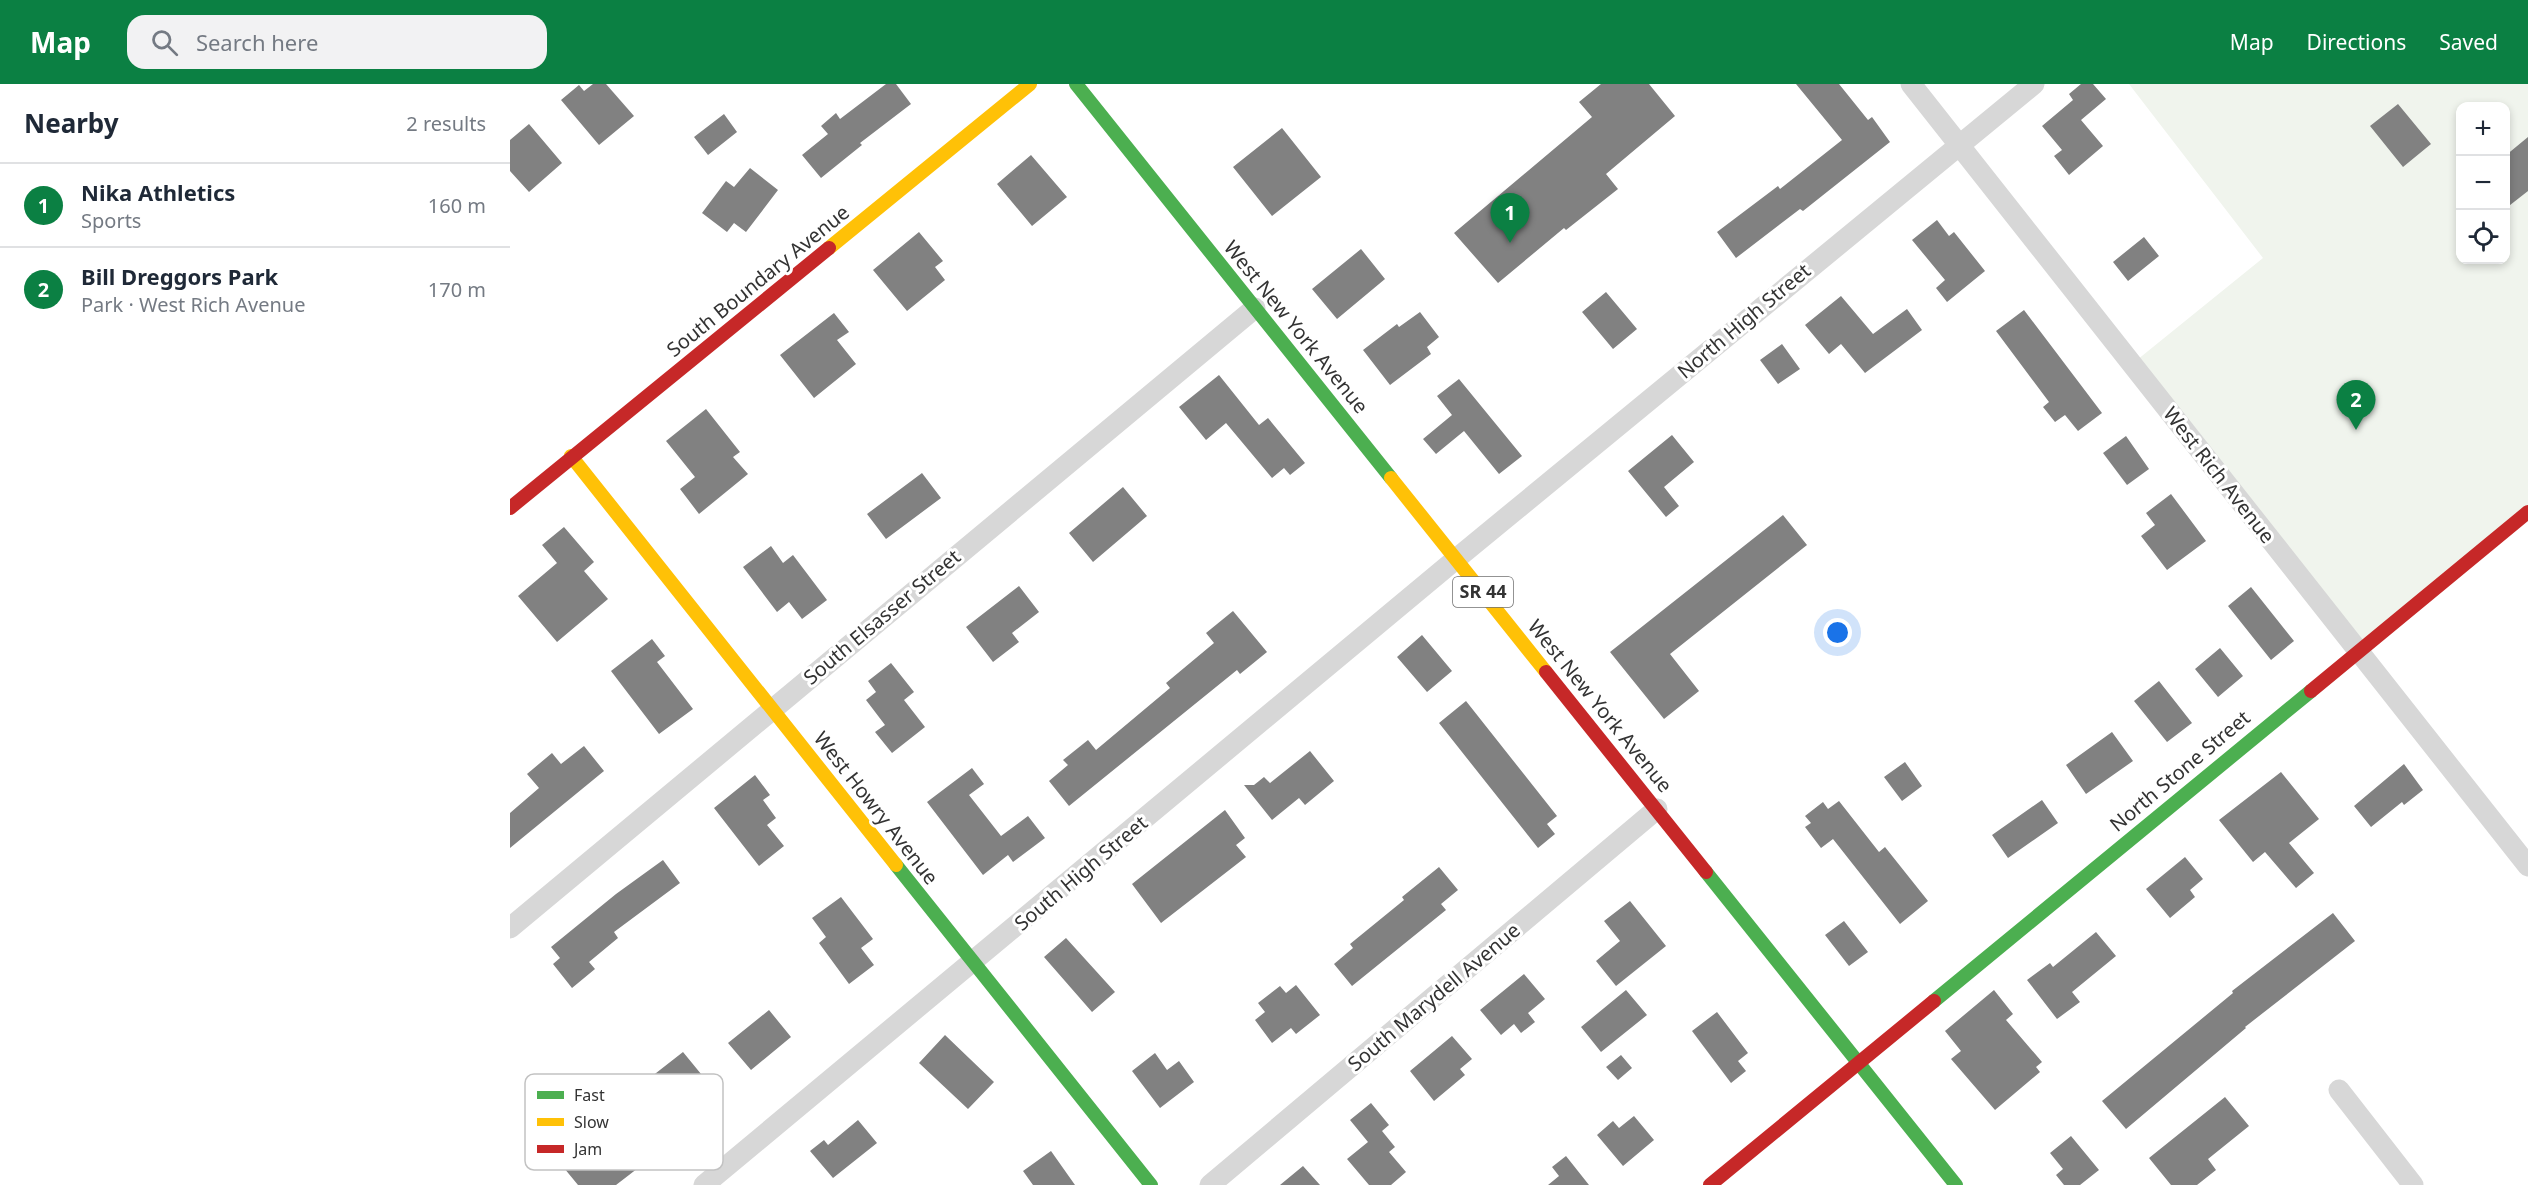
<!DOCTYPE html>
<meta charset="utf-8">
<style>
:root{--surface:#fff;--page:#f2f2f3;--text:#1f2937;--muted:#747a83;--line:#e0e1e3;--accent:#0b8043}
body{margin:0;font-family:"Noto Sans",sans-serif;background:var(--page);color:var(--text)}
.controls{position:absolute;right:18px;top:18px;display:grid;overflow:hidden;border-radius:12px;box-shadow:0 3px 9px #0003}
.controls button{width:54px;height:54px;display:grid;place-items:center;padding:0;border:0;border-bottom:2px solid var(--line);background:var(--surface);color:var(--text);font:30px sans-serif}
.you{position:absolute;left:1328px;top:549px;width:21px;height:21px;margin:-15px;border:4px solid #fff;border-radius:50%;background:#1a73e8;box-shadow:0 0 0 9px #1a73e833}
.badge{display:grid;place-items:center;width:39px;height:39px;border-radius:50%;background:var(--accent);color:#fff;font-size:20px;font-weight:700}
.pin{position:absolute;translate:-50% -50px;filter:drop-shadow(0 2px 3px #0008)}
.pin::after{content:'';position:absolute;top:32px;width:21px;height:18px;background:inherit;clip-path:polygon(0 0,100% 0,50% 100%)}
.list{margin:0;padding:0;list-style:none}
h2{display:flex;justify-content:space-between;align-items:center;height:78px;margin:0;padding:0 24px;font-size:26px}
h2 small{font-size:20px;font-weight:400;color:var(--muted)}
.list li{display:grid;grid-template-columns:39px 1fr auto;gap:18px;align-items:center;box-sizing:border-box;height:84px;padding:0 24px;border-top:2px solid var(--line)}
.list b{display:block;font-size:22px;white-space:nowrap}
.list p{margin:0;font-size:20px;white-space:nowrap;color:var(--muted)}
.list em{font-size:20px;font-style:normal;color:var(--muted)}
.icon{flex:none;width:33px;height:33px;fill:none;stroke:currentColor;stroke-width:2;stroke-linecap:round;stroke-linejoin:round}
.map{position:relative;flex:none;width:2018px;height:1101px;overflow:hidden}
header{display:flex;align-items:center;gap:36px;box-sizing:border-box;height:84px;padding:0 30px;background:var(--accent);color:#fff}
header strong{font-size:28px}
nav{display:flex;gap:33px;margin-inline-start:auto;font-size:21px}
.search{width:420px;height:54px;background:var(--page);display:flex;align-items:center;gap:15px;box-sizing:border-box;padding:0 21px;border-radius:18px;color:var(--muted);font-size:22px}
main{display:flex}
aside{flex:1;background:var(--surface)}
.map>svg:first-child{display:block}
.green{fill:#f0f4ed;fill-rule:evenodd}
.building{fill:#818181}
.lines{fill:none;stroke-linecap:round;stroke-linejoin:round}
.street{stroke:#d7d7d7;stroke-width:21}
.fast{stroke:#4caf50;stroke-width:14}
.slow{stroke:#ffc107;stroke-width:14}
.jam{stroke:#c62828;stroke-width:14}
.labels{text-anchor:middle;stroke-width:6;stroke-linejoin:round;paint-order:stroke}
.shield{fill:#fff;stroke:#707070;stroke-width:1.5}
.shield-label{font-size:18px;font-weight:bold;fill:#333}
.street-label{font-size:20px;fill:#333;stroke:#fff}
.key{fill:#fff;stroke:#c2c2c2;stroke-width:1.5}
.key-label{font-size:16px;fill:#333}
</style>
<header>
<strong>Map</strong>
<div class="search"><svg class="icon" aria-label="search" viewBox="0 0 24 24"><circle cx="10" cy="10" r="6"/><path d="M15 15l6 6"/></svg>Search here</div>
<nav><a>Map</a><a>Directions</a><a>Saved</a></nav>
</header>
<main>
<aside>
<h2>Nearby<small>2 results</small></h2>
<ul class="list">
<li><span class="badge">1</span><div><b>Nika Athletics</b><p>Sports</p></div><em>160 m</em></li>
<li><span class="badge">2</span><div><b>Bill Dreggors Park</b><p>Park · West Rich Avenue</p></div><em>170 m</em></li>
</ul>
</aside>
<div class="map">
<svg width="2018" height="1101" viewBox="0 0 2018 1101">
<rect width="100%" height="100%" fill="#fff"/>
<path class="green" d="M 1619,0 L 2018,0 L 2018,428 L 1848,566 L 1622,280 L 1753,174 ZM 1950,22 L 1996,22 L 1996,176 L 1950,176 Z"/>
<path class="building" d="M 83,0 L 96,0 L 124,32 L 89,61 L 51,16 L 69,1 L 74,7 Z
M 376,0 L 386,0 L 401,20 L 350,59 L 352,61 L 311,94 L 292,71 L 318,50 L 311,42 L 326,29 L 330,35 Z
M 1091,0 L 1139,0 L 1165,32 L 1096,90 L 1108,105 L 1056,146 L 1054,144 L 988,199 L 944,149 L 1082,33 L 1069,18 Z
M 1286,0 L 1329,0 L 1358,36 L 1362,33 L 1380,58 L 1293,127 L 1290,125 L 1226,174 L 1207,148 L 1268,102 L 1270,105 L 1332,56 Z
M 1571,0 L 1583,0 L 1596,15 L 1571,36 L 1593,62 L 1559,91 L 1544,72 L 1552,66 L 1532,42 L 1563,16 L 1559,10 Z
M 1888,20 L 1921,60 L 1893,83 L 1860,42 Z
M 214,30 L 227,48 L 198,71 L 184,53 Z
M 19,40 L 52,79 L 19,108 L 0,87 L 0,56 Z
M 772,44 L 811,93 L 762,132 L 723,83 Z
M 2018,53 L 2018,107 L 1995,125 L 1995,72 Z
M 521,71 L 557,113 L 522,142 L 487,100 Z
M 240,84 L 268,106 L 236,148 L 224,139 L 217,148 L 192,129 L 216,97 L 224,103 Z
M 1427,136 L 1439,152 L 1444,148 L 1475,187 L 1437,218 L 1426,204 L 1435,196 L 1402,156 Z
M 409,148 L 433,177 L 425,183 L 435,196 L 397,227 L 363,186 Z
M 1634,153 L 1649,172 L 1618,197 L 1603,178 Z
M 851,165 L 875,195 L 827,235 L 802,205 Z
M 1096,208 L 1127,245 L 1103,265 L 1072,228 Z
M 1331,212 L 1363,250 L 1397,225 L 1412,246 L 1355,289 L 1331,260 L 1319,270 L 1295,241 Z
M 1514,226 L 1592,329 L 1568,347 L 1555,331 L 1545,338 L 1533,323 L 1539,318 L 1486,247 Z
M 910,228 L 929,253 L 917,263 L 921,270 L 880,301 L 853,266 L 887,240 L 889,243 Z
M 324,229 L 339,248 L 327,256 L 346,280 L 304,314 L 270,271 Z
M 1272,260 L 1290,285 L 1268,300 L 1250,276 Z
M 709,291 L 749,341 L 758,334 L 795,379 L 780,391 L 774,384 L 762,394 L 716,339 L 696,356 L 669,323 Z
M 949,295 L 1012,372 L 989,390 L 954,347 L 926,370 L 913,355 L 942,331 L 927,312 Z
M 196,325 L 230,368 L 223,373 L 238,390 L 189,430 L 170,405 L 185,393 L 156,357 Z
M 1162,351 L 1184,378 L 1154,403 L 1169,422 L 1156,433 L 1118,387 Z
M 1616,352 L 1639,385 L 1617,401 L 1593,369 Z
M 412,389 L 431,414 L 376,455 L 357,430 Z
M 613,403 L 637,432 L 583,478 L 559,449 Z
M 1661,410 L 1696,457 L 1657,486 L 1631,452 L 1645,441 L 1636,429 Z
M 1273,431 L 1297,461 L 1160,570 L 1189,607 L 1154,635 L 1100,568 Z
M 54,443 L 84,478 L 74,487 L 98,515 L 47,558 L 8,512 L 47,479 L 32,461 Z
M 261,462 L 273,479 L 283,471 L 317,516 L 292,535 L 279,518 L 267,528 L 233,483 Z
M 509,502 L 529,528 L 502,549 L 509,558 L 483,578 L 456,543 Z
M 1741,503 L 1784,557 L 1761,576 L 1718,522 Z
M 723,527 L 757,568 L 730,590 L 727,586 L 559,722 L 539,697 L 558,681 L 553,676 L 578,656 L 586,666 L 660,604 L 656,599 L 704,559 L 696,549 Z
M 912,551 L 942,587 L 917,608 L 887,573 Z
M 142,555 L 155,572 L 147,578 L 183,625 L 149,650 L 101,587 Z
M 1710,564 L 1733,592 L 1708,613 L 1685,585 Z
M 381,579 L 404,608 L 394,616 L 415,643 L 382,669 L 365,648 L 375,641 L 356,616 L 366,608 L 358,597 Z
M 1649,597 L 1682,639 L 1657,658 L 1624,617 Z
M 956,617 L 1047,732 L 1037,740 L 1045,750 L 1028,764 L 929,639 Z
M 1602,648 L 1623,677 L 1576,710 L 1556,681 Z
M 74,662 L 94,687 L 0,764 L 0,729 L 29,704 L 17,690 L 42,669 L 51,680 Z
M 800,667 L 824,697 L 795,721 L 789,714 L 762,736 L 734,701 L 744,701 L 754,693 L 760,699 Z
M 1395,678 L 1412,702 L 1392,717 L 1374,693 Z
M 1894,680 L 1913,706 L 1894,721 L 1892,718 L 1861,743 L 1844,722 Z
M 462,684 L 474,700 L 459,711 L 491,752 L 518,732 L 535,754 L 503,778 L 498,771 L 473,791 L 417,718 Z
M 1771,688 L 1809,735 L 1779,759 L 1804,789 L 1786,804 L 1755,768 L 1743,778 L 1709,736 Z
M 245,691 L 260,711 L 253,716 L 266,734 L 257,741 L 274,762 L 249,782 L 204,724 Z
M 1532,716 L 1548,739 L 1498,774 L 1482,751 Z
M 1329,717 L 1369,768 L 1375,763 L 1418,817 L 1390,840 L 1323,755 L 1311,764 L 1295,743 L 1301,739 L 1295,732 L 1313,718 L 1318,725 Z
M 715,726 L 735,754 L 726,761 L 736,773 L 651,839 L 622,800 Z
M 1675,773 L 1693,795 L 1680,806 L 1685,813 L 1660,834 L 1636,805 Z
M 153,776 L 170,799 L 104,848 L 108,854 L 79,878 L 85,885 L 62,904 L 43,880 L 50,874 L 41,863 L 106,810 Z
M 929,783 L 948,806 L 931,820 L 936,826 L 842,902 L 824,880 L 843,864 L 840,860 L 894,816 L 892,813 Z
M 331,813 L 363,855 L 351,864 L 364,881 L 339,900 L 309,859 L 316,853 L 302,834 Z
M 1120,817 L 1156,862 L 1106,902 L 1086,877 L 1110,857 L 1094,837 Z
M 1823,829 L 1845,857 L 1735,943 L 1736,944 L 1616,1045 L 1592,1017 L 1723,909 L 1722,907 Z
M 1334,837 L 1358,868 L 1339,882 L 1315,851 Z
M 1586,848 L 1606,872 L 1562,908 L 1570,918 L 1547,935 L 1517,896 L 1540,879 L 1543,883 Z
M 556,854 L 605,908 L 582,928 L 534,873 Z
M 1014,890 L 1035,915 L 1018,929 L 1025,938 L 1011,949 L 1004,940 L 991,951 L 970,926 Z
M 786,901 L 810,931 L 786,950 L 781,944 L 762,959 L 745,936 L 755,928 L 748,919 L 770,902 L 776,909 Z
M 1116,906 L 1137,931 L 1091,968 L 1071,943 Z
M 1484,906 L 1503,930 L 1496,936 L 1532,978 L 1526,983 L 1530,988 L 1485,1026 L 1441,975 L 1451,967 L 1435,947 Z
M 259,926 L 281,953 L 241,986 L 218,959 Z
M 1207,928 L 1238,969 L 1228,977 L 1236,987 L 1221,999 L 1182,947 Z
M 435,951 L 484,998 L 458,1025 L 409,979 Z
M 942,952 L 962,975 L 950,985 L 955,991 L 924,1017 L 900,987 Z
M 173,968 L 205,1007 L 168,1036 L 173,1043 L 160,1054 L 123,1007 Z
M 645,969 L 657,986 L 669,977 L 684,998 L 650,1024 L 622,987 Z
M 1111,971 L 1122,984 L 1108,996 L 1096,983 Z
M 1715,1013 L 1739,1042 L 1698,1075 L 1706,1086 L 1687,1101 L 1661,1101 L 1639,1074 Z
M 861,1019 L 879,1041 L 872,1047 L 885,1063 L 879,1068 L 896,1088 L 881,1101 L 859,1101 L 837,1075 L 858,1058 L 840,1036 Z
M 1124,1032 L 1144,1056 L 1113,1082 L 1087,1051 L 1103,1037 L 1109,1044 Z
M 348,1036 L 367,1059 L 323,1094 L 300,1067 L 314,1056 L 318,1061 Z
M 1561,1052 L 1589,1086 L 1570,1101 L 1554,1101 L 1546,1091 L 1553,1085 L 1540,1069 Z
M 111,1055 L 132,1081 L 106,1101 L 68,1101 L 54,1084 L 74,1067 L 83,1078 Z
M 541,1067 L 565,1101 L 523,1101 L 513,1087 Z
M 1056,1072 L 1079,1101 L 1038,1101 L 1049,1092 L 1042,1083 Z
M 793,1082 L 810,1101 L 770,1101 Z"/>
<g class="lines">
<path class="street" d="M 1401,0 L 2018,782
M 0,844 L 745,224
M 1829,1006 L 1903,1101
M 194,1101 L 946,475 L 1524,0
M 700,1101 L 1147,725"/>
<path class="fast" d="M 566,0 L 881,394
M 386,781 L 641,1101
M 1196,788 L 1446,1101
M 1424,917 L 1801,607"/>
<path class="slow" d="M 319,164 L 520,0
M 61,372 L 386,781
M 881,394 L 1036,588"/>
<path class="jam" d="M 0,424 L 319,164
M 1036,588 L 1196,788
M 1801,607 L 2018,428
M 1200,1101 L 1424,917"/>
</g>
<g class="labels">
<rect class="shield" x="943" y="493" width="60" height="30" rx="4.5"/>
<g class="shield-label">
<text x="973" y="514">SR 44</text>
</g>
<g class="street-label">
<text transform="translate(248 197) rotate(-39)" y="7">South Boundary Avenue</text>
<text transform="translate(1234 237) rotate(-40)" y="7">North High Street</text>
<text transform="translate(786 243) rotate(51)" y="7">West New York Avenue</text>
<text transform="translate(1709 391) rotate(52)" y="7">West Rich Avenue</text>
<text transform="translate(372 533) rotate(-40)" y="7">South Elsasser Street</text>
<text transform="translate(1090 622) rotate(51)" y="7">West New York Avenue</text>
<text transform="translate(1670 687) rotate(-40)" y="7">North Stone Street</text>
<text transform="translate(366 724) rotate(52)" y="7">West Howry Avenue</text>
<text transform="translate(571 789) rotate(-40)" y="7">South High Street</text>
<text transform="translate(924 913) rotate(-40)" y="7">South Marydell Avenue</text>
</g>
</g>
<rect x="15" y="990" width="198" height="96" rx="9" class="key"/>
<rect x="27" y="1007" width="27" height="8" fill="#4caf50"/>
<rect x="27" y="1034" width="27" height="8" fill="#ffc107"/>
<rect x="27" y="1061" width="27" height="8" fill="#c62828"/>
<g class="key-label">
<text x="64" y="1017">Fast</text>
<text x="64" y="1044">Slow</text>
<text x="64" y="1071">Jam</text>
</g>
</svg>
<div class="controls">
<button>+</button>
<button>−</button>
<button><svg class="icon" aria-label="locate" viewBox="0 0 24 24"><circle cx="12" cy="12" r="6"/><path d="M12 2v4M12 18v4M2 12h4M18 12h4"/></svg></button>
</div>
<div class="you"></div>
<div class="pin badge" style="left:1000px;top:159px">1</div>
<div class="pin badge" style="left:1846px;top:346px">2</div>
</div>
</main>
